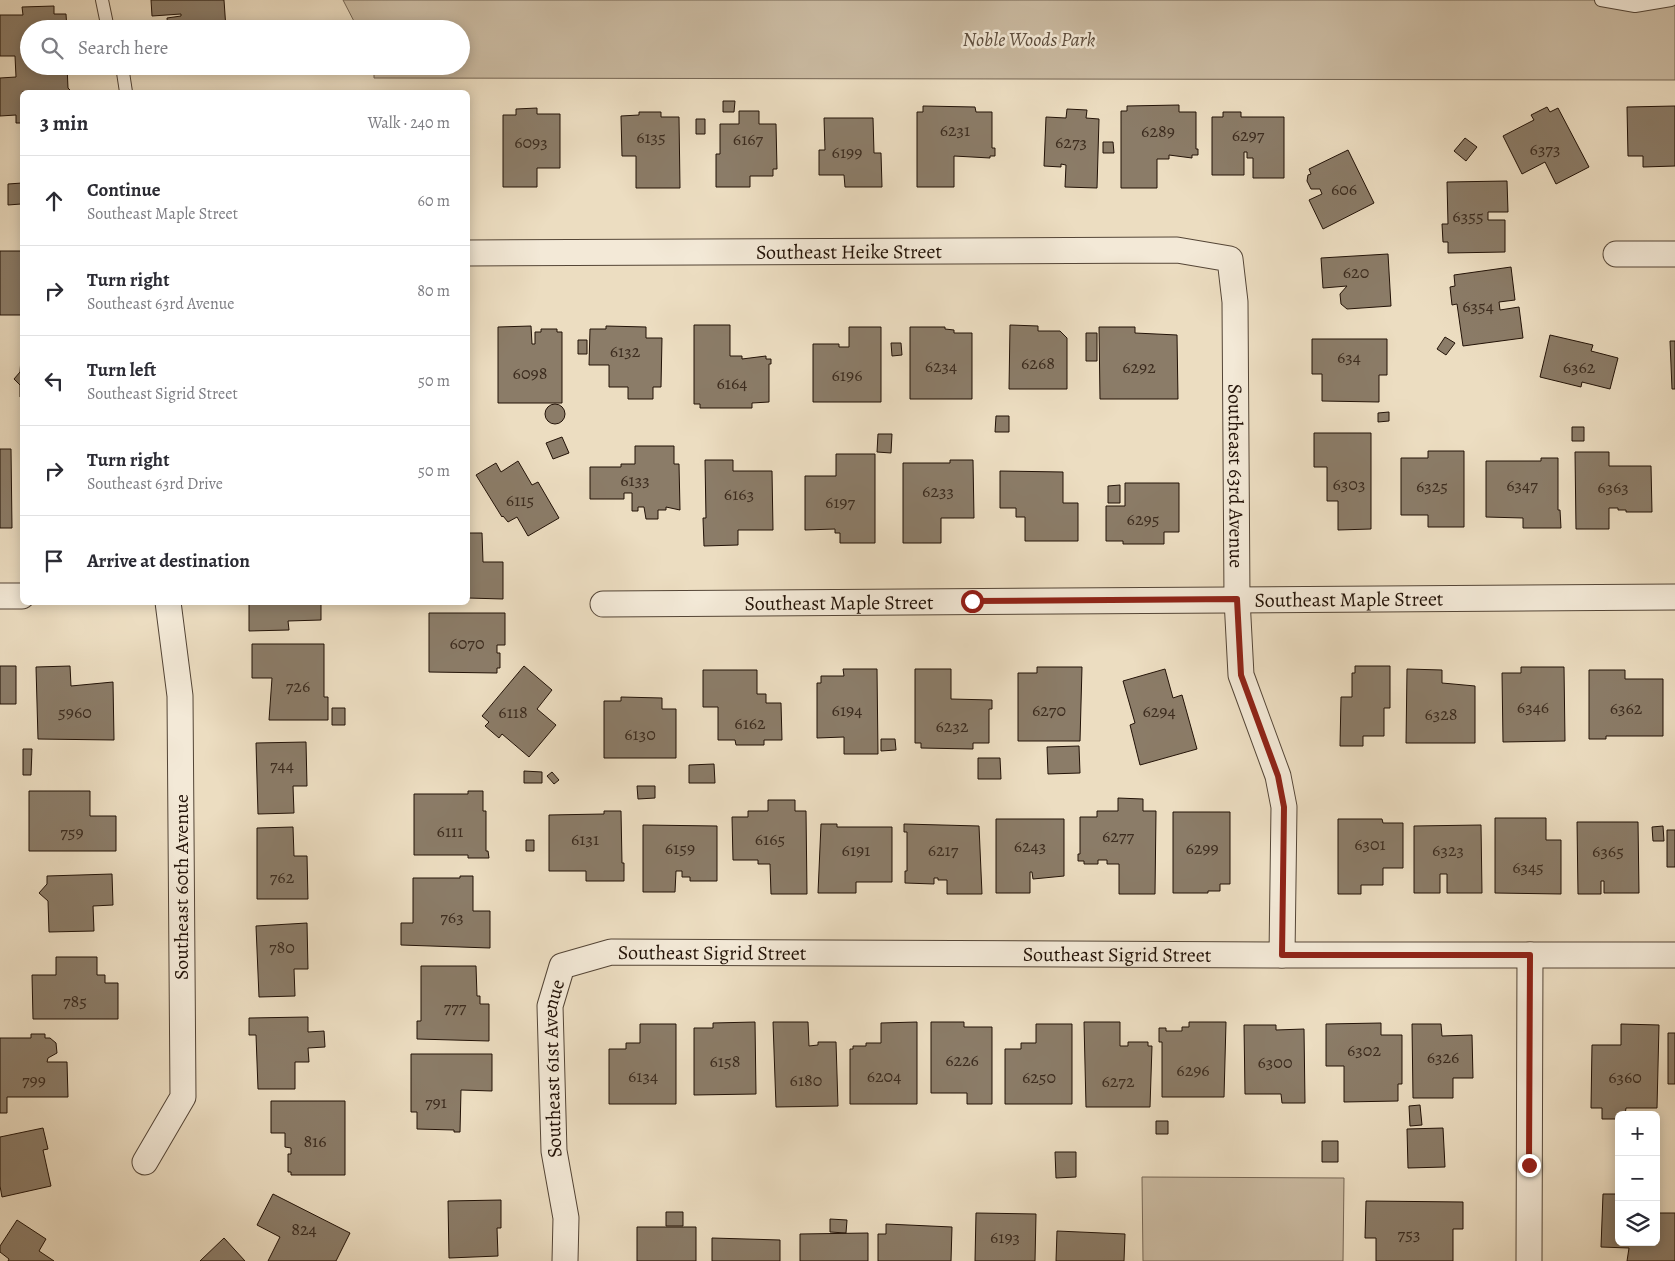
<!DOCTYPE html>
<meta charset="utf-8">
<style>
:root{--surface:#fff;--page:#f7f7f7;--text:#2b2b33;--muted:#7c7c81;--line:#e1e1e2}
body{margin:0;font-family:Alegreya,serif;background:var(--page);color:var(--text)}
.controls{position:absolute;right:15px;bottom:15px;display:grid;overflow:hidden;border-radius:8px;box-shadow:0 2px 12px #0003}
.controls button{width:45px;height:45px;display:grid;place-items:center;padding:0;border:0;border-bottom:1px solid var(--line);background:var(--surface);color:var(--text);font:25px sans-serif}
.stop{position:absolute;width:15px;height:15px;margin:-11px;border:4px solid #8f2418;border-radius:50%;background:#fff}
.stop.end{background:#8f2418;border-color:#fff;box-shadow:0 1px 5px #0008}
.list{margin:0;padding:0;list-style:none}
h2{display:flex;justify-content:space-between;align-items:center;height:65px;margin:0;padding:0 20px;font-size:21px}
h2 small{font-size:16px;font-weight:400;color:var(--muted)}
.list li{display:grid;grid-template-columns:32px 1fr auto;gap:15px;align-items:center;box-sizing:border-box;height:90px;padding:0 20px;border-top:1px solid var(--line)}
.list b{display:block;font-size:19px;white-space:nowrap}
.list p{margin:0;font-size:16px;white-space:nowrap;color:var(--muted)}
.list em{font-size:16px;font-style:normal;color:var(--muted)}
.icon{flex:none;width:28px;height:28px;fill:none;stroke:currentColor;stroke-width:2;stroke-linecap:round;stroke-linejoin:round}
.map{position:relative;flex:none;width:1675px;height:1261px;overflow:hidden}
.search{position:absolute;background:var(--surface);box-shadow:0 2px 12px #0003;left:20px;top:20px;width:450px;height:55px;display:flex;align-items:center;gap:12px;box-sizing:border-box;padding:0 18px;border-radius:28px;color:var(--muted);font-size:19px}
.panel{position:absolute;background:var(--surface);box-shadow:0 2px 12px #0003;left:20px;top:90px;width:450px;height:515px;border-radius:8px}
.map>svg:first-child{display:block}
.green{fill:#cabaa1;stroke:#766654}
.building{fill:#8b7c68;stroke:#221207}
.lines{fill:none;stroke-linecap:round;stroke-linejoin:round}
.service-casing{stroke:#544536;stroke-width:14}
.minor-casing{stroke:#544536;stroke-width:27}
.service{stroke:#f3e9d7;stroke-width:12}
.minor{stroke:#f3e9d7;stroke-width:25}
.route{stroke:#8f2418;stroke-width:6}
.labels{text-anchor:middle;stroke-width:5;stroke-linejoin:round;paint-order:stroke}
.number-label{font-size:18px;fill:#3c2c1f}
.park-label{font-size:20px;font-style:italic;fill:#5d4d3d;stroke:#f3e9d7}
.street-label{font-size:20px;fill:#221207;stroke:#f3e9d7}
</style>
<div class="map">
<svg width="1675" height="1261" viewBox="0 0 1675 1261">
<rect width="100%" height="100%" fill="#ecddc1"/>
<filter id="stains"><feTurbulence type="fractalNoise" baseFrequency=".004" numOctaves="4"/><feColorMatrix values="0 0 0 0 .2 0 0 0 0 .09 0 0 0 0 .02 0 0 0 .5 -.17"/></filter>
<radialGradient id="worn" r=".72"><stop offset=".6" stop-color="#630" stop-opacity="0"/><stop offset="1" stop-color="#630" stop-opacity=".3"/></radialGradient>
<path class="green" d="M 343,0 L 1675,0 L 1675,80 L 374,78 L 374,66 L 461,66 L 461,29 L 358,29 Z
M 1142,1177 L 1344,1178 L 1343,1261 L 1143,1261 Z"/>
<path class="building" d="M 151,0 L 224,0 L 226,29 L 168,29 L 167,18 L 181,16 L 181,14 L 152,16 Z
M 54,6 L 54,14 L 66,14 L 67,29 L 29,29 L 29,66 L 67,66 L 68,88 L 72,92 L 22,92 L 22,123 L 16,123 L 16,115 L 0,116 L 0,78 L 16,77 L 15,56 L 0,56 L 0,15 L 23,15 L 22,7 Z
M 723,101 L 735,101 L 734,112 L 723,112 Z
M 1179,105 L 1179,112 L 1196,112 L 1196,149 L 1198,149 L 1198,155 L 1192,155 L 1192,158 L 1169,155 L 1169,159 L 1157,159 L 1157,188 L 1121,188 L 1121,111 L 1127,111 L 1127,106 Z
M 923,106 L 975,107 L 976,112 L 992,112 L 992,148 L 995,148 L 995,156 L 990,156 L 990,158 L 954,156 L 954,187 L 917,187 L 917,112 L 923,112 Z
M 1675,106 L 1675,166 L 1643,167 L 1643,156 L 1628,156 L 1627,107 Z
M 1547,107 L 1550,112 L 1558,108 L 1589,167 L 1556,184 L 1545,162 L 1522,174 L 1503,136 L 1534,120 L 1531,115 Z
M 537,108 L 537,114 L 560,114 L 560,168 L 537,168 L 537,187 L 503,187 L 503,115 L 516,115 L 516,109 Z
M 1067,109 L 1087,110 L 1086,118 L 1099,119 L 1097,188 L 1065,187 L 1066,165 L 1061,164 L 1061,167 L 1044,166 L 1046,117 L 1066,118 Z
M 739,111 L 759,111 L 759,124 L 776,124 L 777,169 L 773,169 L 773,176 L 750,176 L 750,187 L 716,187 L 716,154 L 720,154 L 720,124 L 739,124 Z
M 639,112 L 661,112 L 661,117 L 679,117 L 680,188 L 636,188 L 636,156 L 622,156 L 621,116 L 639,115 Z
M 1223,112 L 1241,112 L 1241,117 L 1284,117 L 1284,178 L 1253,178 L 1253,158 L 1247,158 L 1247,152 L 1244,152 L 1244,175 L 1212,175 L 1212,117 L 1223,117 Z
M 824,118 L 873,118 L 874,153 L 881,153 L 882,187 L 845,187 L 844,175 L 819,175 L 819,150 L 825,150 Z
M 696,119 L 705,119 L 705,134 L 696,134 Z
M 1465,138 L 1477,147 L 1466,161 L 1454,151 Z
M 1103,142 L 1113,142 L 1114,153 L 1103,153 Z
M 1348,150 L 1374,203 L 1323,229 L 1309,200 L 1322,194 L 1320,189 L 1311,189 L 1307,181 L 1308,175 L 1311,174 L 1309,169 Z
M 22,177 L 22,237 L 21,204 L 8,205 L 8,184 L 22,183 Z
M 1507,181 L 1508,212 L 1488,212 L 1488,220 L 1505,220 L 1505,252 L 1448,253 L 1448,242 L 1443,242 L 1442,224 L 1448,224 L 1447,182 Z
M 0,251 L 22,251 L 22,315 L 0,315 Z
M 1388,254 L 1391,306 L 1347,309 L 1341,304 L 1340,294 L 1347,286 L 1323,288 L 1321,258 Z
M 1511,267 L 1515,300 L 1499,302 L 1500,310 L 1519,307 L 1523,338 L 1463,346 L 1457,304 L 1452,305 L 1450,287 L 1455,286 L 1454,275 Z
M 694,325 L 730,325 L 730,356 L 742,356 L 742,359 L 766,356 L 766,359 L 771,359 L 771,364 L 769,364 L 769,402 L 752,403 L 752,408 L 700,408 L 700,404 L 694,404 Z
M 1010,325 L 1038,326 L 1038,331 L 1060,331 L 1067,338 L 1067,389 L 1009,389 Z
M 531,326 L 532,344 L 535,344 L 535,332 L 541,332 L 541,329 L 557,329 L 557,332 L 562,332 L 562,403 L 498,403 L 498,327 Z
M 606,326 L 646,327 L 646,338 L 662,338 L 661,387 L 653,387 L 653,399 L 628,399 L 628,387 L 609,387 L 609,365 L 589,365 L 590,329 L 606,329 Z
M 849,327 L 881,327 L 881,402 L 813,402 L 813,344 L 839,344 L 839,347 L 849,347 Z
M 910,327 L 945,327 L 945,329 L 954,330 L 954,333 L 972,333 L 972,399 L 910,399 Z
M 1099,327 L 1135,327 L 1135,333 L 1177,335 L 1178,399 L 1100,399 Z
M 1086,333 L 1097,333 L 1097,361 L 1086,361 Z
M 1550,335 L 1593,345 L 1591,351 L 1618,358 L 1610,389 L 1582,382 L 1581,387 L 1540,377 Z
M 1445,337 L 1455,343 L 1446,355 L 1437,349 Z
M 1312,339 L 1387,339 L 1387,375 L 1379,375 L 1379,402 L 1322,401 L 1322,374 L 1312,374 Z
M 578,340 L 587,340 L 587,354 L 578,354 Z
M 1670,341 L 1675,341 L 1675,389 L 1672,389 Z
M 891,343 L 901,343 L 902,355 L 892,356 Z
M 22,345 L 22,397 L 20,397 L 20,385 L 14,379 L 20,372 Z
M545 414a10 10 0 1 1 20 0a10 10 0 1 1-20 0Z
M 1389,412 L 1389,421 L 1378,422 L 1378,413 Z
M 996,416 L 1009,416 L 1009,432 L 995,432 Z
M 1572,427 L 1584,427 L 1584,441 L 1572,441 Z
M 1314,433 L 1371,433 L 1371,529 L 1338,530 L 1338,501 L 1327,501 L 1327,467 L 1314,467 Z
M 878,434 L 892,434 L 891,453 L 877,452 Z
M 562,437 L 569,453 L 553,459 L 546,443 Z
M 635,446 L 674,446 L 674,464 L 679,464 L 680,510 L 666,507 L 666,510 L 658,510 L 658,519 L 646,519 L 644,507 L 638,507 L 638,511 L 632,511 L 632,493 L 624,493 L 624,499 L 590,499 L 590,467 L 621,467 L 621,464 L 635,464 Z
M 0,449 L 11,449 L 12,528 L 0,528 Z
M 1428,451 L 1464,451 L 1464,527 L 1428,527 L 1428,515 L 1401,515 L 1401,458 L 1428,458 Z
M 1575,452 L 1609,452 L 1609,466 L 1651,466 L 1652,512 L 1626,512 L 1626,510 L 1618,510 L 1618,508 L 1609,508 L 1609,529 L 1576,529 Z
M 836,454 L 875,454 L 875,543 L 840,543 L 840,533 L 835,533 L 835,529 L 805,530 L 805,476 L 836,476 Z
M 1541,458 L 1558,458 L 1558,510 L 1560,510 L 1561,528 L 1523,528 L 1523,518 L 1486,517 L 1486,461 L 1541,461 Z
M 705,460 L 733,460 L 733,471 L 772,471 L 773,530 L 738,530 L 738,545 L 704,546 L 703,518 L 706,518 Z
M 950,460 L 973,460 L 974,518 L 941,518 L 941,543 L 903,543 L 903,463 L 950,463 Z
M 518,461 L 532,485 L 538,482 L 559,518 L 528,536 L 517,517 L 508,522 L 503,516 L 502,517 L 476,475 L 496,463 L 501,472 Z
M 1000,471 L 1063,472 L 1063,503 L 1078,503 L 1078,541 L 1025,541 L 1025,517 L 1016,517 L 1016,508 L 1000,508 Z
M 1125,483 L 1179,483 L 1179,532 L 1164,532 L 1164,544 L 1123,544 L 1123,541 L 1106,541 L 1106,506 L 1125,506 Z
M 1120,485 L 1120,503 L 1108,503 L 1108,486 Z
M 468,533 L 482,533 L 483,562 L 503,562 L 503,599 L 468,598 Z
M 249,602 L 321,602 L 321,620 L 288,621 L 289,630 L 249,631 Z
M 429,613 L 505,613 L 505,645 L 497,645 L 497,653 L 500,653 L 500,668 L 497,668 L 497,673 L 429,672 Z
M 252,644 L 324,644 L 324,697 L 328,697 L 328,720 L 269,720 L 272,678 L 252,678 Z
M 0,666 L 16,666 L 16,704 L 0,704 Z
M 70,666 L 71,686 L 113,682 L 114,740 L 38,739 L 36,667 Z
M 524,666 L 552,690 L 537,709 L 556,725 L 529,757 L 502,734 L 499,738 L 485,726 L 489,722 L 482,716 Z
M 1355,666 L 1390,666 L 1390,708 L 1384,708 L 1384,736 L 1363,736 L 1363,746 L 1340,746 L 1341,697 L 1352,697 L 1352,673 L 1355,673 Z
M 1037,667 L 1082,667 L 1080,741 L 1018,741 L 1018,673 L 1037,673 Z
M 1521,667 L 1564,667 L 1565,741 L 1503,742 L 1502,673 L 1521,673 Z
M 843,669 L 877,669 L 878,754 L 844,754 L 844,737 L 817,738 L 817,683 L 821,683 L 821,676 L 844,676 Z
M 915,669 L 951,669 L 951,699 L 992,700 L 992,709 L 989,709 L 989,743 L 973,743 L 973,749 L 921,748 L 921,743 L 915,743 Z
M 1165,669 L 1173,698 L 1182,695 L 1197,749 L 1140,765 L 1130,725 L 1135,723 L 1123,681 Z
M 1407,669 L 1442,670 L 1442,683 L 1475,686 L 1475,743 L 1406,743 Z
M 703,670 L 757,670 L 757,694 L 766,694 L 766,703 L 781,703 L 782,740 L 764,740 L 764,745 L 736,745 L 735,740 L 718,740 L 718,707 L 703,707 Z
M 1589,670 L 1625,670 L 1625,679 L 1663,679 L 1663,736 L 1606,736 L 1606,739 L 1589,739 Z
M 621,697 L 662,698 L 662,709 L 676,709 L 676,758 L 604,758 L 604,701 L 621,701 Z
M 332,708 L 345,708 L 345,725 L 332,725 Z
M 881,739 L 895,739 L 896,750 L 881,751 Z
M 306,742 L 307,786 L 293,786 L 294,813 L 258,814 L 256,743 Z
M 1079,746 L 1080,773 L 1048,774 L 1047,747 Z
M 23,749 L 32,749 L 31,775 L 23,775 Z
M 978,758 L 1000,758 L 1001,779 L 978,779 Z
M 714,764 L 715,783 L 689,783 L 689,765 Z
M 524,771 L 542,772 L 542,783 L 524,783 Z
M 552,772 L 559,780 L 554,784 L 547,776 Z
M 637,786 L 655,786 L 655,798 L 638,799 Z
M 29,791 L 90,791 L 90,816 L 116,816 L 116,851 L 29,851 Z
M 468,791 L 483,791 L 483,811 L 486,811 L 486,851 L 488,851 L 489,858 L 468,858 L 468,855 L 414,855 L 414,794 L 468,794 Z
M 1118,798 L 1143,799 L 1143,811 L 1156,811 L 1155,894 L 1119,894 L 1119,864 L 1107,864 L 1107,860 L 1098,860 L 1098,864 L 1084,864 L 1084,861 L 1078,861 L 1078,854 L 1080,854 L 1080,817 L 1097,817 L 1097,811 L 1118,811 Z
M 768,800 L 795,800 L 795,811 L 806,811 L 807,894 L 771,894 L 770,864 L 758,864 L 758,860 L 733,860 L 732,817 L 748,817 L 748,811 L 768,811 Z
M 604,811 L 621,811 L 622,863 L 624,863 L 624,881 L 586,881 L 586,871 L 549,871 L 549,815 L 604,814 Z
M 1173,812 L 1230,812 L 1230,884 L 1220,884 L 1220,891 L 1208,891 L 1208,893 L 1173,893 Z
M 1495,818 L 1546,818 L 1546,840 L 1561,840 L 1561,894 L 1495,893 Z
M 996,819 L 1064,819 L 1064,876 L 1033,879 L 1032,872 L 1030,872 L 1030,893 L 996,893 Z
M 1338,819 L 1382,819 L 1383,823 L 1403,823 L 1403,868 L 1383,868 L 1383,885 L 1361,885 L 1361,894 L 1338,894 Z
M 1577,822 L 1638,822 L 1639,893 L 1604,893 L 1604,881 L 1601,881 L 1601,894 L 1578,894 Z
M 821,824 L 837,824 L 837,827 L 892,827 L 892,882 L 856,882 L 856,893 L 818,893 Z
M 904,824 L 979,826 L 982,894 L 947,894 L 947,880 L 938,880 L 938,878 L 934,878 L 934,884 L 905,883 L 905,871 L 907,871 L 907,832 L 904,832 Z
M 643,825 L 717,826 L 717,881 L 690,881 L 690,877 L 682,877 L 682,871 L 676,871 L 675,892 L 643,892 Z
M 1481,825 L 1482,893 L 1447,893 L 1447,874 L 1440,874 L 1440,893 L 1414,893 L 1414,826 Z
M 1663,826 L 1664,841 L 1653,841 L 1652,827 Z
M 293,827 L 294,856 L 307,856 L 308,899 L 257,899 L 257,828 Z
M 1667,830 L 1675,830 L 1675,867 L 1667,867 Z
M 526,840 L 534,840 L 534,851 L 526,851 Z
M 112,874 L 113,905 L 93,906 L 94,931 L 49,932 L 48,901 L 39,893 L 47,884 L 47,876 Z
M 460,876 L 473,876 L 473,911 L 490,911 L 490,948 L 401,945 L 401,923 L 413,923 L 413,878 L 460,878 Z
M 307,923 L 308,969 L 294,969 L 295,996 L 259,997 L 256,926 Z
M 56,957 L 97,957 L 97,975 L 105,975 L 105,983 L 118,983 L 118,1019 L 33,1019 L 32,975 L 56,975 Z
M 421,966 L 476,966 L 477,996 L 480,996 L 480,1004 L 489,1004 L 489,1041 L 417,1039 L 417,1021 L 421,1021 Z
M 308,1017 L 308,1032 L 324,1031 L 325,1047 L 308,1048 L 309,1062 L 295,1062 L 295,1089 L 258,1089 L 256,1035 L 249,1035 L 249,1018 Z
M 755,1022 L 756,1094 L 694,1095 L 694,1028 L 713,1028 L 713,1023 Z
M 773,1022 L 808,1022 L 809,1046 L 818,1045 L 818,1042 L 836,1042 L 838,1106 L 776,1107 Z
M 917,1022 L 917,1104 L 850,1104 L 850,1049 L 853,1049 L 853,1046 L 866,1046 L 866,1043 L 881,1043 L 881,1023 Z
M 931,1022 L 964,1022 L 964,1027 L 992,1027 L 992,1104 L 967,1104 L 967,1093 L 931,1093 Z
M 1084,1022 L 1120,1022 L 1120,1046 L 1128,1046 L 1128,1042 L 1148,1042 L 1148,1046 L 1152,1046 L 1150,1107 L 1086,1107 Z
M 1189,1022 L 1226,1022 L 1224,1097 L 1162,1097 L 1162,1042 L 1159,1042 L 1159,1028 L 1166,1028 L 1166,1031 L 1182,1031 L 1182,1027 L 1189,1027 Z
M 1381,1023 L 1381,1035 L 1402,1035 L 1402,1084 L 1398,1084 L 1398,1101 L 1344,1102 L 1344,1066 L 1326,1066 L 1326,1024 Z
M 640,1024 L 676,1024 L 676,1104 L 609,1104 L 609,1049 L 626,1049 L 626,1043 L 640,1043 Z
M 1036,1024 L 1072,1024 L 1072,1104 L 1005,1104 L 1005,1049 L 1021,1049 L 1021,1043 L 1036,1043 Z
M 1412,1024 L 1441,1024 L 1442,1036 L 1472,1035 L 1473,1078 L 1453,1078 L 1453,1098 L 1413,1098 Z
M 1621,1024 L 1659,1025 L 1657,1108 L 1626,1108 L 1625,1115 L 1619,1115 L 1619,1119 L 1602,1119 L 1602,1108 L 1591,1108 L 1592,1045 L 1621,1045 Z
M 1244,1025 L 1276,1025 L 1276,1030 L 1304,1029 L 1305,1103 L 1282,1103 L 1281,1094 L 1245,1094 Z
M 1668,1033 L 1675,1033 L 1675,1084 L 1668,1084 Z
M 31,1034 L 45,1034 L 45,1038 L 50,1038 L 56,1043 L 57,1053 L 48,1058 L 47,1062 L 67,1062 L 68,1097 L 7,1097 L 7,1113 L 0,1113 L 0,1038 L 31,1038 Z
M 411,1054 L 492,1054 L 492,1091 L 461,1090 L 460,1132 L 454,1132 L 454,1130 L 417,1129 L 417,1112 L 411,1112 Z
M 271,1101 L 345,1101 L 345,1175 L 291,1175 L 291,1172 L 288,1172 L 288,1154 L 291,1154 L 291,1148 L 285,1147 L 285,1133 L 271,1133 Z
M 1420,1105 L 1422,1125 L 1410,1126 L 1409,1106 Z
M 1156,1121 L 1168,1121 L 1168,1134 L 1156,1134 Z
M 43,1128 L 48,1149 L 43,1150 L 51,1186 L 2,1197 L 0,1186 L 0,1137 Z
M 1443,1128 L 1445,1167 L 1408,1168 L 1407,1129 Z
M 1322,1141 L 1338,1141 L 1338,1162 L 1322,1162 Z
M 1055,1152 L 1076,1152 L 1076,1177 L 1056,1178 Z
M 273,1194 L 350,1233 L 336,1261 L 268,1261 L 280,1237 L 257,1225 Z
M 1603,1194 L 1619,1194 L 1619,1242 L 1656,1242 L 1656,1213 L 1675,1213 L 1675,1261 L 1627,1261 L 1629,1248 L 1601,1247 Z
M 501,1200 L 501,1228 L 497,1228 L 498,1256 L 449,1258 L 448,1201 Z
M 1366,1201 L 1463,1202 L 1463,1229 L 1453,1229 L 1453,1261 L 1376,1261 L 1376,1238 L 1365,1238 Z
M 666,1212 L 683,1212 L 683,1226 L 666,1226 Z
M 976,1213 L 1036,1214 L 1035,1261 L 975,1261 Z
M 830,1219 L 847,1220 L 846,1233 L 830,1232 Z
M 17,1220 L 46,1239 L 39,1251 L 54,1261 L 8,1261 L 9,1259 L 0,1252 L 0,1246 Z
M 886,1224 L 952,1227 L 951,1261 L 878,1261 L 878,1234 L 886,1234 Z
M 637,1227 L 696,1227 L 696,1261 L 637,1261 Z
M 1057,1231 L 1125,1234 L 1124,1261 L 1056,1261 Z
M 868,1233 L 868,1261 L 800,1261 L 800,1234 Z
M 224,1238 L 245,1261 L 200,1261 Z
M 712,1238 L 780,1240 L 780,1261 L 712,1261 Z"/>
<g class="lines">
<defs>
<path id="service" d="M 102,0 L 108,29
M 1601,0 L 1635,6 L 1671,0
M 122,66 L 126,92"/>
<g id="minor">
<path id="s1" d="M 468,253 L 1177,250 L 1230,259 L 1235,302 L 1237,599 L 1241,675 L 1278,776 L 1284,807 L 1282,955"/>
<path d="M 1616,254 L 1675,254"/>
<path d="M 0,596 L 22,596"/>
<path id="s2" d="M 603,604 L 1675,597"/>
<path d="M 145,1162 L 183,1097 L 180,696 L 168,602"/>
<path id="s3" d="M 565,1261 L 566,1218 L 554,1151 L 550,1006 L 562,966 L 611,952 L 1282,955 L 1675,955"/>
<path d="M 1529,1261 L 1530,955"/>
</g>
</defs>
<use href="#service" class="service-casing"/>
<use href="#minor" class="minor-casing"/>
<use href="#service" class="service"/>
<use href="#minor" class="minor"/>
</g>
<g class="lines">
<path class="route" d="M 972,601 L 1237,599 L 1241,675 L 1278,776 L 1284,807 L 1282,955 L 1530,955 L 1529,1165"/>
</g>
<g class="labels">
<g class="number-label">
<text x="955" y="136">6231</text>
<text x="1158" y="137">6289</text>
<text x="1248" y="141">6297</text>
<text x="651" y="143">6135</text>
<text x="748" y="145">6167</text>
<text x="531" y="148">6093</text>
<text x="1071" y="148">6273</text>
<text x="1545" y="155">6373</text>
<text x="847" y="158">6199</text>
<text x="1344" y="195">606</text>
<text x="1468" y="222">6355</text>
<text x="1356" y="278">620</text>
<text x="1478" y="312">6354</text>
<text x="625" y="357">6132</text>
<text x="1349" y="363">634</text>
<text x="1038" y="369">6268</text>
<text x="941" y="372">6234</text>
<text x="1139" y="373">6292</text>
<text x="1579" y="373">6362</text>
<text x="530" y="379">6098</text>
<text x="847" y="381">6196</text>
<text x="732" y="389">6164</text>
<text x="635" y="486">6133</text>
<text x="1349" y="490">6303</text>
<text x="1522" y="491">6347</text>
<text x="1432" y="492">6325</text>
<text x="1613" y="493">6363</text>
<text x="938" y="497">6233</text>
<text x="739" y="500">6163</text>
<text x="520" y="506">6115</text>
<text x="840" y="508">6197</text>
<text x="1143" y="525">6295</text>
<text x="467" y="649">6070</text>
<text x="298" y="692">726</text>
<text x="1533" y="713">6346</text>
<text x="1626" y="714">6362</text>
<text x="847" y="716">6194</text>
<text x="1049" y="716">6270</text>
<text x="1159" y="717">6294</text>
<text x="75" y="718">5960</text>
<text x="513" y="718">6118</text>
<text x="1441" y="720">6328</text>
<text x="750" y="729">6162</text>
<text x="952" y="732">6232</text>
<text x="640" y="740">6130</text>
<text x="282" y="771">744</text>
<text x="450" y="837">6111</text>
<text x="72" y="838">759</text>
<text x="1118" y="842">6277</text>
<text x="585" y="845">6131</text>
<text x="770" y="845">6165</text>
<text x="1370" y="850">6301</text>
<text x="1030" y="852">6243</text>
<text x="680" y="854">6159</text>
<text x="1202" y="854">6299</text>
<text x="856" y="856">6191</text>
<text x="943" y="856">6217</text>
<text x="1448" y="856">6323</text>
<text x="1608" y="857">6365</text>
<text x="1528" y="873">6345</text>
<text x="282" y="883">762</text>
<text x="452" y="923">763</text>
<text x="282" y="953">780</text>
<text x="75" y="1007">785</text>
<text x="455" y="1013">777</text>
<text x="1364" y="1056">6302</text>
<text x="1443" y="1063">6326</text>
<text x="962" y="1066">6226</text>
<text x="725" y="1067">6158</text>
<text x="1275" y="1068">6300</text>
<text x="1193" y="1076">6296</text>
<text x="643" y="1082">6134</text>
<text x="884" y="1082">6204</text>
<text x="1039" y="1083">6250</text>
<text x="1625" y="1083">6360</text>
<text x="34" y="1086">799</text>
<text x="806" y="1086">6180</text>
<text x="1118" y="1087">6272</text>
<text x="436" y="1108">791</text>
<text x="315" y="1147">816</text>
<text x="304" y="1235">824</text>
<text x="1409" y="1240">753</text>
<text x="1005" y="1243">6193</text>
</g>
<g class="park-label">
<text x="1029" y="46">Noble Woods Park</text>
</g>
<g class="street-label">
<text dy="7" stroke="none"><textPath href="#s1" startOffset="381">Southeast Heike Street</textPath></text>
<text dy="7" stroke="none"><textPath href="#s1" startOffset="980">Southeast 63rd Avenue</textPath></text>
<text dy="7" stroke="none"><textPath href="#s2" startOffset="746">Southeast Maple Street</textPath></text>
<text dy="7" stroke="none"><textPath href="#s2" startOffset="236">Southeast Maple Street</textPath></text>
<text transform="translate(181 887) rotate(-90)" y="7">Southeast 60th Avenue</text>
<text dy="7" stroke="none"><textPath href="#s3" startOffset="450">Southeast Sigrid Street</textPath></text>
<text dy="7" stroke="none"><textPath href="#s3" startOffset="855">Southeast Sigrid Street</textPath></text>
<text dy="7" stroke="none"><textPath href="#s3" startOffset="194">Southeast 61st Avenue</textPath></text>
</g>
</g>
<rect width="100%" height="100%" filter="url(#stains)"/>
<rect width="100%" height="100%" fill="url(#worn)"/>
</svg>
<div class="controls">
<button>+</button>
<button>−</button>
<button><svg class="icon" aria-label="layers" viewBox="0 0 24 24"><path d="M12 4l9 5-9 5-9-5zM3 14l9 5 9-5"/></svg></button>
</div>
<div class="stop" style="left:972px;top:601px"></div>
<div class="stop end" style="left:1529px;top:1165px"></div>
<div class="search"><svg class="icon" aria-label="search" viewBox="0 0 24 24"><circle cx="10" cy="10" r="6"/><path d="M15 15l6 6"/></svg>Search here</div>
<section class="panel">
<h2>3 min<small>Walk · 240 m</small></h2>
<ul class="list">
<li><svg class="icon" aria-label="ahead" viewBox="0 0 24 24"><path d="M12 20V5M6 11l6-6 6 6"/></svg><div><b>Continue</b><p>Southeast Maple Street</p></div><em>60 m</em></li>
<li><svg class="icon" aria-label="right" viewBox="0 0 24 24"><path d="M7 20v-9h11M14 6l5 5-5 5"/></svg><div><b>Turn right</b><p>Southeast 63rd Avenue</p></div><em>80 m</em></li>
<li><svg class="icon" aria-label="left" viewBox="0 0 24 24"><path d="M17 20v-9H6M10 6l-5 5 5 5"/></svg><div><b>Turn left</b><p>Southeast Sigrid Street</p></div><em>50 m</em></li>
<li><svg class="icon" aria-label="right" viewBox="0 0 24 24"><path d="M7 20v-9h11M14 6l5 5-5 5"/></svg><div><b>Turn right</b><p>Southeast 63rd Drive</p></div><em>50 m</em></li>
<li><svg class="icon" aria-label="arrive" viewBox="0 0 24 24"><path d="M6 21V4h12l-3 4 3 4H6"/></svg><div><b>Arrive at destination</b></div></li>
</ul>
</section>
</div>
